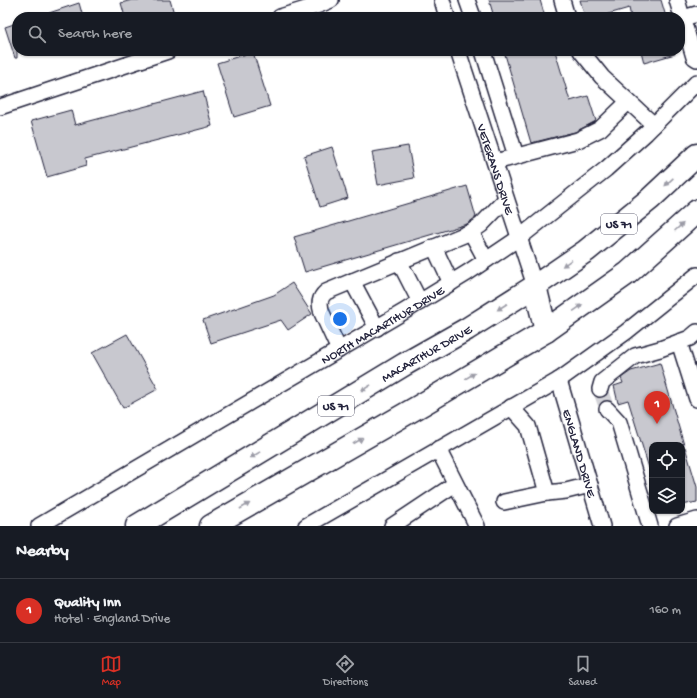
<!DOCTYPE html>
<meta charset="utf-8">
<style>
:root{--surface:#171b24;--page:#20242c;--text:#f1f3f6;--muted:#9ea1a6;--line:#363941;--accent:#d93025}
body{margin:0;font-family:"Gochi Hand",sans-serif;background:var(--page);color:var(--text)}
.controls{position:absolute;right:12px;bottom:12px;display:grid;overflow:hidden;border-radius:8px;box-shadow:0 1px 3px #0004}
.controls button{width:36px;height:36px;display:grid;place-items:center;padding:0;border:0;border-bottom:1px solid var(--line);background:var(--surface);color:var(--text);font:20px sans-serif}
.you{position:absolute;left:340px;top:319px;width:14px;height:14px;margin:-10px;border:3px solid #fff;border-radius:50%;background:#1a73e8;box-shadow:0 0 0 6px #1a73e833}
.badge{display:grid;place-items:center;width:26px;height:26px;border-radius:50%;background:var(--accent);color:#fff;font-size:13px;font-weight:700}
.pin{position:absolute;translate:-50% -33px;filter:drop-shadow(0 1px 2px #0008)}
.pin::after{content:'';position:absolute;top:21px;width:14px;height:12px;background:inherit;clip-path:polygon(0 0,100% 0,50% 100%)}
.list{margin:0;padding:0;list-style:none}
h2{display:flex;justify-content:space-between;align-items:center;height:52px;margin:0;padding:0 16px;font-size:17px}
h2 small{font-size:13px;font-weight:400;color:var(--muted)}
.list li{display:grid;grid-template-columns:26px 1fr auto;gap:12px;align-items:center;box-sizing:border-box;height:64px;padding:0 16px;border-top:1px solid var(--line)}
.list b{display:block;font-size:15px;white-space:nowrap}
.list p{margin:0;font-size:13px;white-space:nowrap;color:var(--muted)}
.list em{font-size:13px;font-style:normal;color:var(--muted)}
.icon{flex:none;width:22px;height:22px;fill:none;stroke:currentColor;stroke-width:2;stroke-linecap:round;stroke-linejoin:round}
.map{position:relative;flex:none;width:697px;height:526px;overflow:hidden}
.search{position:absolute;background:var(--surface);box-shadow:0 1px 3px #0004;left:12px;right:12px;top:12px;height:44px;display:flex;align-items:center;gap:10px;box-sizing:border-box;padding:0 14px;border-radius:16px;color:var(--muted);font-size:15px}
.sheet{height:116px;background:var(--surface)}
nav{display:flex;justify-content:space-around;align-items:center;box-sizing:border-box;height:56px;border-top:1px solid var(--line);background:var(--surface);font-size:11px;color:var(--muted)}
nav a{display:grid;justify-items:center;gap:2px}
nav .on{color:var(--accent)}
.map>svg:first-child{display:block}
.building{fill:#c8c8cf;stroke:#22223b}
.lines{fill:none;stroke-linecap:round;stroke-linejoin:round}
.minor-tunnel{stroke:#d3d3d8;stroke-width:15;stroke-dasharray:15 8;stroke-linecap:butt}
.minor-casing{stroke:#22223b;stroke-width:18}
.highway-casing{stroke:#22223b;stroke-width:25}
.minor{stroke:#fff;stroke-width:15}
.highway{stroke:#fff;stroke-width:22}
.oneway{fill:#9c9ca7}
.labels{text-anchor:middle;stroke-width:3;stroke-linejoin:round;paint-order:stroke}
.shield{fill:#fff;stroke:#646476;stroke-width:1}
.shield-label{font-size:12px;font-weight:bold;fill:#22223b}
.street-label{font-size:13px;fill:#22223b;stroke:#fff}
</style>
<div class="map">
<svg width="697" height="526" viewBox="0 0 697 526">
<rect width="100%" height="100%" fill="#fff"/>
<filter id="ink" filterUnits="userSpaceOnUse"><feTurbulence type="fractalNoise" baseFrequency=".025" numOctaves="2"/><feDisplacementMap in="SourceGraphic" scale="8" xChannelSelector="R" yChannelSelector="G"/><feConvolveMatrix kernelMatrix="1 2 1 2 8 2 1 2 1" color-interpolation-filters="sRGB"/></filter>
<g filter="url(#ink)">
<path class="building" d="M 132,0 L 170,0 L 175,17 L 125,17 L 121,3 Z
M 489,0 L 540,0 L 545,17 L 494,17 Z
M 580,0 L 661,0 L 666,17 L 631,17 L 629,8 L 598,17 L 585,17 Z
M 79,3 L 83,17 L 43,17 L 43,15 Z
M 17,23 L 17,58 L 15,58 L 5,27 Z
M 504,51 L 555,51 L 570,101 L 588,96 L 596,121 L 575,132 L 531,143 Z
M 641,51 L 674,51 L 675,54 L 644,63 Z
M 253,52 L 270,106 L 234,117 L 217,63 Z
M 203,91 L 212,126 L 85,159 L 86,166 L 47,177 L 31,121 L 71,110 L 75,125 Z
M 408,146 L 414,178 L 378,185 L 372,152 Z
M 332,147 L 348,198 L 320,207 L 304,156 Z
M 467,186 L 476,217 L 467,224 L 305,272 L 294,237 Z
M 292,283 L 312,314 L 288,330 L 281,320 L 211,343 L 203,320 L 274,295 Z
M 127,334 L 158,389 L 123,408 L 92,353 Z
M 660,363 L 684,445 L 652,445 L 652,468 L 649,468 L 628,400 L 618,403 L 614,386 L 623,383 L 621,378 L 631,371 Z
M 682,447 L 685,447 L 697,487 L 697,502 L 682,505 Z"/>
<g class="lines">
<path class="minor-tunnel" d="M 600,389 L 607,409"/>
<defs>
<g id="minor">
<path d="M 442,0 L 447,17"/>
<path d="M 467,0 L 473,17"/>
<path d="M 562,0 L 567,17"/>
<path d="M 677,0 L 694,57 L 697,59"/>
<path d="M 280,17 L 319,5 L 331,0"/>
<path d="M 683,18 L 697,14"/>
<path id="s1" d="M 458,51 L 535,286"/>
<path d="M 483,51 L 516,156"/>
<path d="M 581,51 L 602,77 L 654,125"/>
<path d="M 0,107 L 168,51"/>
<path d="M 495,162 L 578,140 L 600,129 L 628,102"/>
<path d="M 471,232 L 486,260"/>
<path d="M 434,247 L 451,283"/>
<path d="M 399,261 L 420,302"/>
<path d="M 352,281 L 377,328"/>
<path d="M 679,342 L 697,399"/>
<path d="M 339,350 L 322,313 C 319,304 319,298 326,292 L 471,232 L 481,225 L 506,199"/>
<path id="s2" d="M 559,380 L 602,526"/>
<path d="M 600,389 L 602,382 L 635,356 L 660,349 L 690,338 L 697,332"/>
<path d="M 511,407 L 528,426 L 547,493"/>
<path d="M 607,409 L 619,422 L 650,526"/>
<path d="M 438,449 L 477,526"/>
<path d="M 504,502 L 547,493 L 566,491 L 590,485"/>
<path id="s3" d="M 39,526 L 405,311 L 467,273 L 519,238 L 606,169 L 646,133 L 697,82"/>
<path d="M 306,526 L 559,380 L 626,332 L 697,275"/>
<path d="M 392,526 L 455,484"/>
<path d="M 677,526 L 697,520"/>
</g>
<g id="highway">
<path d="M 535,286 L 546,331"/>
<path id="s4" d="M 137,526 L 405,364 L 467,329 L 535,286 L 586,251 L 650,199 L 697,155"/>
<path d="M 211,526 L 423,404 L 546,331 L 628,273 L 697,211"/>
</g>
</defs>
<use href="#minor" class="minor-casing"/>
<use href="#highway" class="highway-casing"/>
<use href="#minor" class="minor"/>
<use href="#highway" class="highway"/>
</g>
<defs><path id="oneway-solid" d="M-6-.8H1V-3.2L6.5 0L1 3.2V.8H-6Z"/></defs>
<g class="oneway">
<use href="#oneway-solid" transform="translate(669 182) rotate(137)"/>
<use href="#oneway-solid" transform="translate(679 227) rotate(-42)"/>
<use href="#oneway-solid" transform="translate(567 263) rotate(145)"/>
<use href="#oneway-solid" transform="translate(502 307) rotate(147)"/>
<use href="#oneway-solid" transform="translate(578 308) rotate(-35)"/>
<use href="#oneway-solid" transform="translate(470 376) rotate(-31)"/>
<use href="#oneway-solid" transform="translate(366 388) rotate(149)"/>
<use href="#oneway-solid" transform="translate(358 441) rotate(-30)"/>
<use href="#oneway-solid" transform="translate(255 455) rotate(149)"/>
<use href="#oneway-solid" transform="translate(245 506) rotate(-30)"/>
</g>
</g>
<g class="labels">
<g class="shield">
<rect x="601" y="214" width="36" height="20" rx="3"/>
<rect x="318" y="396" width="36" height="20" rx="3"/>
</g>
<g class="shield-label">
<text x="619" y="228">US 71</text>
<text x="336" y="410">US 71</text>
</g>
<g class="street-label">
<text dy="5" stroke="none"><textPath href="#s1" startOffset="124">VETERANS DRIVE</textPath></text>
<text dy="5" stroke="none"><textPath href="#s3" startOffset="398">NORTH MACARTHUR DRIVE</textPath></text>
<text dy="5" stroke="none"><textPath href="#s4" startOffset="337">MACARTHUR DRIVE</textPath></text>
<text dy="5" stroke="none"><textPath href="#s2" startOffset="76">ENGLAND DRIVE</textPath></text>
</g>
</g>
</svg>
<div class="controls">
<button><svg class="icon" aria-label="locate" viewBox="0 0 24 24"><circle cx="12" cy="12" r="6"/><path d="M12 2v4M12 18v4M2 12h4M18 12h4"/></svg></button>
<button><svg class="icon" aria-label="layers" viewBox="0 0 24 24"><path d="M12 4l9 5-9 5-9-5zM3 14l9 5 9-5"/></svg></button>
</div>
<div class="you"></div>
<div class="pin badge" style="left:657px;top:424px">1</div>
<div class="search"><svg class="icon" aria-label="search" viewBox="0 0 24 24"><circle cx="10" cy="10" r="6"/><path d="M15 15l6 6"/></svg>Search here</div>
</div>
<section class="sheet">
<h2>Nearby<small></small></h2>
<ul class="list">
<li><span class="badge">1</span><div><b>Quality Inn</b><p>Hotel · England Drive</p></div><em>160 m</em></li>
</ul>
</section>
<nav>
<a class="on"><svg class="icon" aria-label="map" viewBox="0 0 24 24"><path d="M3 6l6-2 6 2 6-2v14l-6 2-6-2-6 2zM9 4v14M15 6v14"/></svg>Map</a>
<a><svg class="icon" aria-label="directions" viewBox="0 0 24 24"><path d="M12 3l9 9-9 9-9-9zM9 14v-3h6M13 9l2 2-2 2"/></svg>Directions</a>
<a><svg class="icon" aria-label="saved" viewBox="0 0 24 24"><path d="M7 4h10v16l-5-4-5 4z"/></svg>Saved</a>
</nav>
